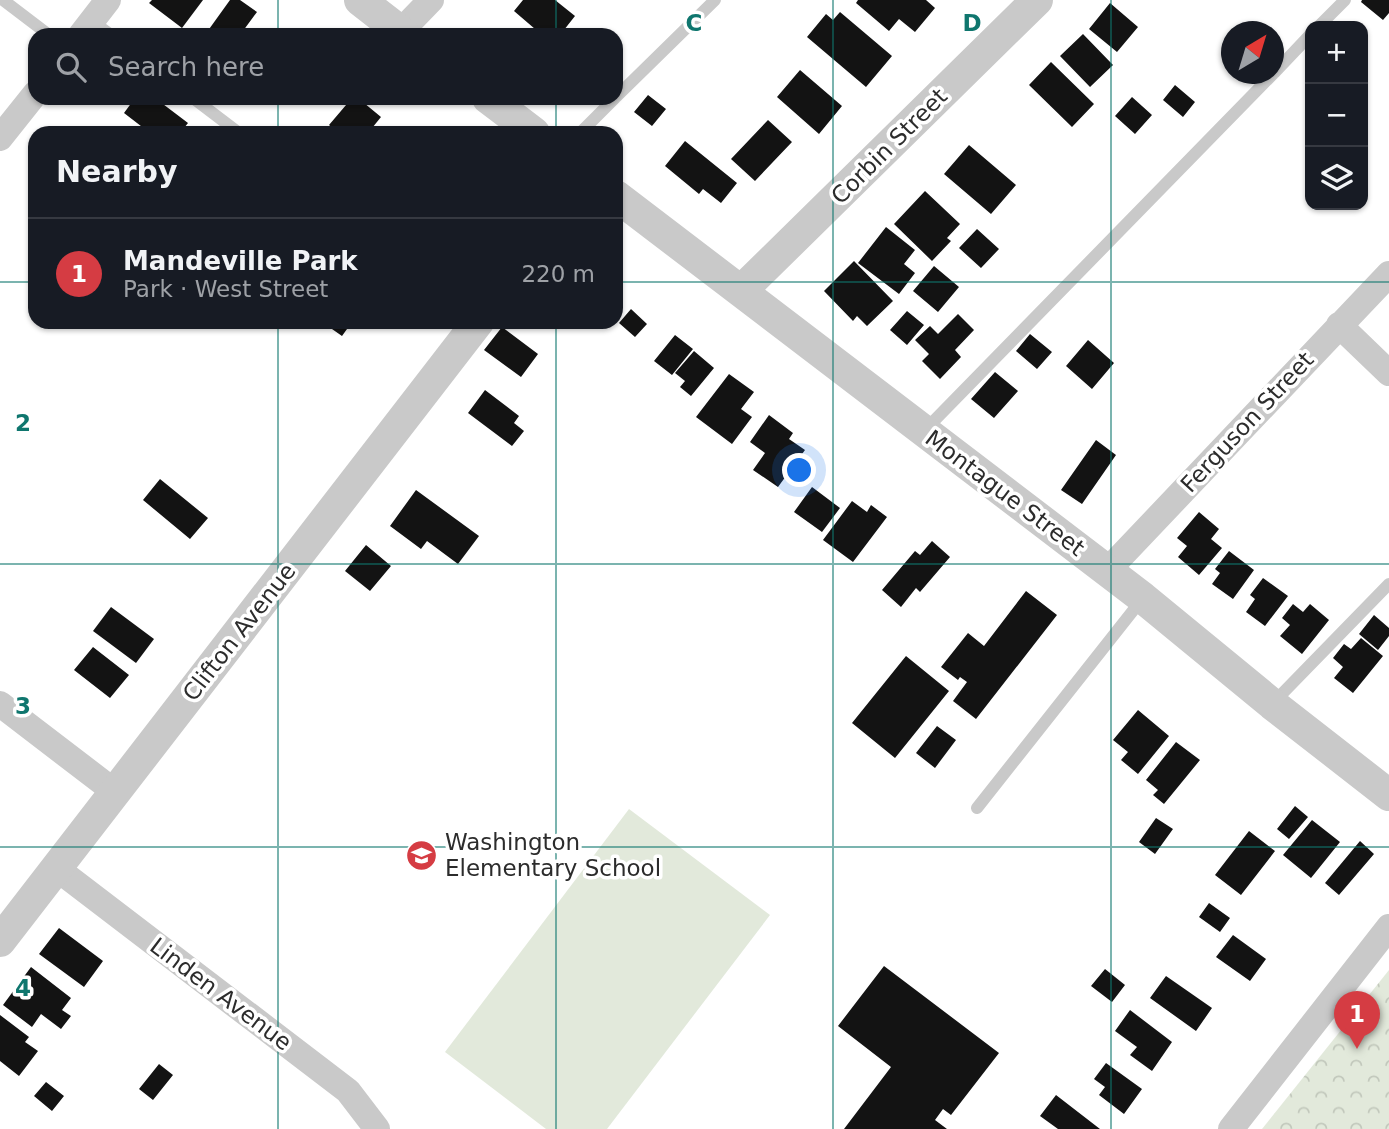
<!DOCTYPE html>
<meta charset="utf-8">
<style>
:root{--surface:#171b24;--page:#242831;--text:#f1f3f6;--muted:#9ea1a6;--line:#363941;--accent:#d53c43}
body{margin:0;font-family:"DejaVu Sans",sans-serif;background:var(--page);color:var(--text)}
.controls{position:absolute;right:21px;top:21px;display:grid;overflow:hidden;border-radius:14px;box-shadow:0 2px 5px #0004}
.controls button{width:63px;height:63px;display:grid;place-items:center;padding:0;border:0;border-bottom:2px solid var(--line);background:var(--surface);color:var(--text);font:35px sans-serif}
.compass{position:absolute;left:1221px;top:21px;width:63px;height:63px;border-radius:50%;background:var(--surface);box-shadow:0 2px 5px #0004;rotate:38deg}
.you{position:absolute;left:800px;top:471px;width:24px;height:24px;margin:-18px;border:5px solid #fff;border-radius:50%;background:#1a73e8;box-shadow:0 0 0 10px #1a73e833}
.badge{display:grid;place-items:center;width:46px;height:46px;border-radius:50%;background:var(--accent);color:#fff;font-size:23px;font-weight:700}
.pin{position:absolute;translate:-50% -58px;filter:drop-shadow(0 2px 4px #0008)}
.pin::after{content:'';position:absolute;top:37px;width:24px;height:21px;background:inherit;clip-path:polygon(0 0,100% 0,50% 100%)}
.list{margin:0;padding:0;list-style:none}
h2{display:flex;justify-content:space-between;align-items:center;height:91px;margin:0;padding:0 28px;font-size:30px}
h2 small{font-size:23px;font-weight:400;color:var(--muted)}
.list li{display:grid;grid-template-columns:46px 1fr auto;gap:21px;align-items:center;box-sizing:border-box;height:112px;padding:0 28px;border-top:2px solid var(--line)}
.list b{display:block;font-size:26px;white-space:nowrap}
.list p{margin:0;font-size:23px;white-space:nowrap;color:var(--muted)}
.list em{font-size:23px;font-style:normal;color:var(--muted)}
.icon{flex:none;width:38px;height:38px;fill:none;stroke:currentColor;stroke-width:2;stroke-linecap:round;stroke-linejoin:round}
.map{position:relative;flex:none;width:1389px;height:1129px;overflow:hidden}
.search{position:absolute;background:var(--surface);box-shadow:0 2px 5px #0004;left:28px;top:28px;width:595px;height:77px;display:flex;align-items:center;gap:18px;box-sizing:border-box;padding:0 24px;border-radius:21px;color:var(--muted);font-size:26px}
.panel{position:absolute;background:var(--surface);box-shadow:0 2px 5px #0004;left:28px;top:126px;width:595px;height:203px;border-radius:21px}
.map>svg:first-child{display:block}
.forest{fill:url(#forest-crowns)}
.pitch{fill:#e2e9db}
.building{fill:#131313}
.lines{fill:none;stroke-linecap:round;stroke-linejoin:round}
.service{stroke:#c9c9c9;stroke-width:12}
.minor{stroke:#c9c9c9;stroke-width:26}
.tertiary{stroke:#c9c9c9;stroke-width:32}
.grid{fill:none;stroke:#0f766e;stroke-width:2;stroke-opacity:0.55}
.labels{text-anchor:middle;stroke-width:7;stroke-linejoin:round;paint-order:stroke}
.street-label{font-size:23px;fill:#2c2c2c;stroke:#fff}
.poi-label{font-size:23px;fill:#2c2c2c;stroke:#fff;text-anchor:start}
.grid-label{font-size:23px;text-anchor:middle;font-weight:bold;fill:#0f766e;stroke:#fff;stroke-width:7;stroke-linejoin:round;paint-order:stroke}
</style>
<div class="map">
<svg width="1389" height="1129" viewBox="0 0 1389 1129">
<defs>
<pattern id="forest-crowns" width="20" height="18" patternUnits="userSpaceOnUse" patternTransform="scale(1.75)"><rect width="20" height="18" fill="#e2e9db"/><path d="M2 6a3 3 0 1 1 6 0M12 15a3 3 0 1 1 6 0" fill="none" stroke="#c2c8bc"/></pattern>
</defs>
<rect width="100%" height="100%" fill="#fff"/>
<path class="forest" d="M 1389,970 L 1389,1129 L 1262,1129 Z"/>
<path class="pitch" d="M 629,809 L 770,915 L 607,1129 L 546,1129 L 445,1052 Z"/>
<path class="building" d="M 152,0 L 203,0 L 182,28 L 149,3 Z
M 230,0 L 240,0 L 257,12 L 240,35 L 212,35 L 207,32 Z
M 523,0 L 555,0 L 575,16 L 560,35 L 542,35 L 514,11 Z
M 858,0 L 926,0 L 935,8 L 915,32 L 899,19 L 889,31 L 856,3 Z
M 1362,0 L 1389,0 L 1389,13 L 1383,20 L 1361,2 Z
M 1110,3 L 1138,27 L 1117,52 L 1089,29 Z
M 840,12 L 892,56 L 866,87 L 807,37 L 826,14 L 833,20 Z
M 1083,34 L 1113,65 L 1090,87 L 1060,56 Z
M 1051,62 L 1094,104 L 1072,127 L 1029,85 Z
M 800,70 L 842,106 L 819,134 L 777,97 Z
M 1175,85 L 1195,102 L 1183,117 L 1163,100 Z
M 648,95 L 666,109 L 652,126 L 634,112 Z
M 1132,97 L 1152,115 L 1135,134 L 1115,116 Z
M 135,98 L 155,98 L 188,123 L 180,133 L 150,133 L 124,113 Z
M 352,98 L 358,98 L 381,117 L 368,133 L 338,133 L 329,125 Z
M 768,120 L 792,142 L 755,181 L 731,159 Z
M 685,141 L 737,183 L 721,203 L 703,189 L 699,194 L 665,166 Z
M 969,145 L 1016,185 L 991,214 L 944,174 Z
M 925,191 L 960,224 L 947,238 L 951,241 L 932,261 L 894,224 Z
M 886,227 L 915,250 L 904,264 L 915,273 L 899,294 L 858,263 Z
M 977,229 L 999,249 L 981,268 L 959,248 Z
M 854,261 L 893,301 L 867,326 L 857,316 L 853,321 L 824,291 Z
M 934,266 L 959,287 L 938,312 L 913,291 Z
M 631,309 L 647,324 L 635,337 L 619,323 Z
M 907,311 L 924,325 L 907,345 L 890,330 Z
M 958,314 L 974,330 L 955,350 L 961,357 L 940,379 L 922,361 L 929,354 L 915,340 L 930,326 L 938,334 Z
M 322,322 L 352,322 L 342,336 Z
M 502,327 L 538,354 L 521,377 L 484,350 Z
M 1030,334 L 1052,352 L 1037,369 L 1016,351 Z
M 675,335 L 693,349 L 672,375 L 654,361 Z
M 1088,340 L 1114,363 L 1092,389 L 1066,366 Z
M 694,351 L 714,368 L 691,396 L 680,387 L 685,381 L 675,373 Z
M 995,372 L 1018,391 L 994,418 L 971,399 Z
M 729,374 L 754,392 L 741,409 L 752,417 L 732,444 L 696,417 Z
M 485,390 L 519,416 L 514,423 L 524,431 L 512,446 L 468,413 Z
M 769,415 L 793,433 L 789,439 L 805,450 L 778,487 L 753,470 L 765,453 L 750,442 Z
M 1096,440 L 1116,455 L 1082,504 L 1061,490 Z
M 160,479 L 208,518 L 190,539 L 143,500 Z
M 812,487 L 840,508 L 822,532 L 794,512 Z
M 416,490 L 479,536 L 458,564 L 427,541 L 421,549 L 390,526 Z
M 852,501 L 867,512 L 871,505 L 887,517 L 853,562 L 823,540 Z
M 1199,512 L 1219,529 L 1211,539 L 1222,548 L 1199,575 L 1178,557 L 1187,546 L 1177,538 Z
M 932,541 L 950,557 L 920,592 L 916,588 L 901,607 L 882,590 L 915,551 L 920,555 Z
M 366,545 L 391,566 L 370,591 L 345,571 Z
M 1229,551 L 1254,570 L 1233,599 L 1212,584 L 1220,573 L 1215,569 Z
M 1263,578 L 1288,596 L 1265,626 L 1246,612 L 1255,599 L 1250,595 Z
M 1026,591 L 1057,615 L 976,719 L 953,701 L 967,682 L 960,677 L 958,680 L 941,667 L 968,633 L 984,646 Z
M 1293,604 L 1303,612 L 1310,604 L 1329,620 L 1302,654 L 1280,636 L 1290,625 L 1282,618 Z
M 111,607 L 154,639 L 136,663 L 93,631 Z
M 1374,615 L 1389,628 L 1389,636 L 1378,650 L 1359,634 Z
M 1361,638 L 1383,656 L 1353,693 L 1334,678 L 1343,667 L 1333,658 L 1344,644 L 1351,649 Z
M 93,647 L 129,675 L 110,698 L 74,670 Z
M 906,656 L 949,691 L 895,758 L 852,723 Z
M 1138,710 L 1169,736 L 1138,774 L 1121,760 L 1128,752 L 1113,740 Z
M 937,726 L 956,740 L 935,768 L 916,753 Z
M 1176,742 L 1200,760 L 1164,804 L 1153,795 L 1158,790 L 1146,780 Z
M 1295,806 L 1308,817 L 1289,839 L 1277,829 Z
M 1156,818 L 1173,829 L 1155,854 L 1139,842 Z
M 1312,820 L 1340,842 L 1311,878 L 1283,855 Z
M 1249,831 L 1275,851 L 1241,895 L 1215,875 Z
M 1360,841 L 1374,854 L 1339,895 L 1325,883 Z
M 1209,903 L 1230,918 L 1220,932 L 1199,917 Z
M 59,928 L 103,961 L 84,987 L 39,954 Z
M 1233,935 L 1266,959 L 1250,981 L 1216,957 Z
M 884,966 L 999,1053 L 951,1115 L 943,1109 L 935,1120 L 947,1129 L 844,1129 L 891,1067 L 838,1026 Z
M 31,967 L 71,998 L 62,1010 L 71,1016 L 61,1029 L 41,1014 L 32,1027 L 3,1005 Z
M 1105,969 L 1125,985 L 1112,1002 L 1091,986 Z
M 1166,976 L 1212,1008 L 1196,1031 L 1150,998 Z
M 1130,1010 L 1172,1042 L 1152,1071 L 1130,1055 L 1137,1047 L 1115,1031 Z
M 0,1015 L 29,1037 L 25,1042 L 38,1051 L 19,1076 L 0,1061 Z
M 1106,1063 L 1142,1089 L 1124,1114 L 1099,1095 L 1105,1087 L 1094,1079 Z
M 159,1064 L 173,1075 L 153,1100 L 139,1089 Z
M 46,1082 L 64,1096 L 52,1111 L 34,1096 Z
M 1056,1095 L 1100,1129 L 1058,1129 L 1040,1116 Z"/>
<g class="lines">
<path class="service" d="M 3,0 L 49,35
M 92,21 L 111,35
M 1319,26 L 1345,0
M 1274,73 L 1310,35
M 616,97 L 715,0
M 193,98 L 239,133
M 580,133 L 615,98
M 924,431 L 1273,74
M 1272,704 L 1389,584
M 977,808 L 1143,598"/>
<path class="minor" d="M 401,31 L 431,0
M 81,35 L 108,0
M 0,138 L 35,94
M 1339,325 L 1389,373
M 1107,571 L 1389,274
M 0,704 L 115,792
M 56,868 L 348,1091 L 377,1129
M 1231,1129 L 1389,927"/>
<path class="tertiary" d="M 360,0 L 405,35
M 488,98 L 534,133
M 616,196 L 1143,598 L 1272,704 L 1389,795
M 741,291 L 1037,0
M 0,941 L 478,322"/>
</g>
<path class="grid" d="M 278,0 L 278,35M 556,0 L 556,35M 833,0 L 833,1129M 1111,0 L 1111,1129M 278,98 L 278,133M 556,98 L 556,133M 0,282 L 35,282M 616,282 L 1389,282M 278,322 L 278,1129M 556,322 L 556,1129M 0,564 L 1389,564M 0,847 L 1389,847"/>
<defs>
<symbol id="school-disc" viewBox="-11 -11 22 22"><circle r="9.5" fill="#d53c43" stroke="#fff"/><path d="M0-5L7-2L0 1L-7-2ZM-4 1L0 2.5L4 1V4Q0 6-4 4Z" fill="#fff"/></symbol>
</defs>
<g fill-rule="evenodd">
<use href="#school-disc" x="404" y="838" width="35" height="35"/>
</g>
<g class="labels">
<g class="street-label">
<text transform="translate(889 146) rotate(-45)" y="8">Corbin Street</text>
<text transform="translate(1247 422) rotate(-47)" y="8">Ferguson Street</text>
<text transform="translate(1005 493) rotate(37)" y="8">Montague Street</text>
<text transform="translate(239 632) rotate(-52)" y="8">Clifton Avenue</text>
<text transform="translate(221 994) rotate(37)" y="8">Linden Avenue</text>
</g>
<g class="poi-label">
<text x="445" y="850">Washington<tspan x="445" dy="26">Elementary School</tspan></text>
</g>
</g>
<g class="grid-label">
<text x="694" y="31">C</text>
<text x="972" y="31">D</text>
<text x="23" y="431">2</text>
<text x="23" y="714">3</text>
<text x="23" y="996">4</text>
</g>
</svg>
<div class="controls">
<button>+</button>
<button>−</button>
<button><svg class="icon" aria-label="layers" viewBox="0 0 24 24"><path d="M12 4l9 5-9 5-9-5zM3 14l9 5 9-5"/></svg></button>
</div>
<svg class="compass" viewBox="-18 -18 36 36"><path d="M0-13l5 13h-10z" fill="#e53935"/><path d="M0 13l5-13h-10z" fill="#9ea1a6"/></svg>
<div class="you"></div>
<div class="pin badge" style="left:1357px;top:1049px">1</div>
<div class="search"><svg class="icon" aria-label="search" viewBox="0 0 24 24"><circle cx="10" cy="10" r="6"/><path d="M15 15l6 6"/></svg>Search here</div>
<section class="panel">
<h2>Nearby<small></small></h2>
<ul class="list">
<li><span class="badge">1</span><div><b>Mandeville Park</b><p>Park · West Street</p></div><em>220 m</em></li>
</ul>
</section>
</div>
